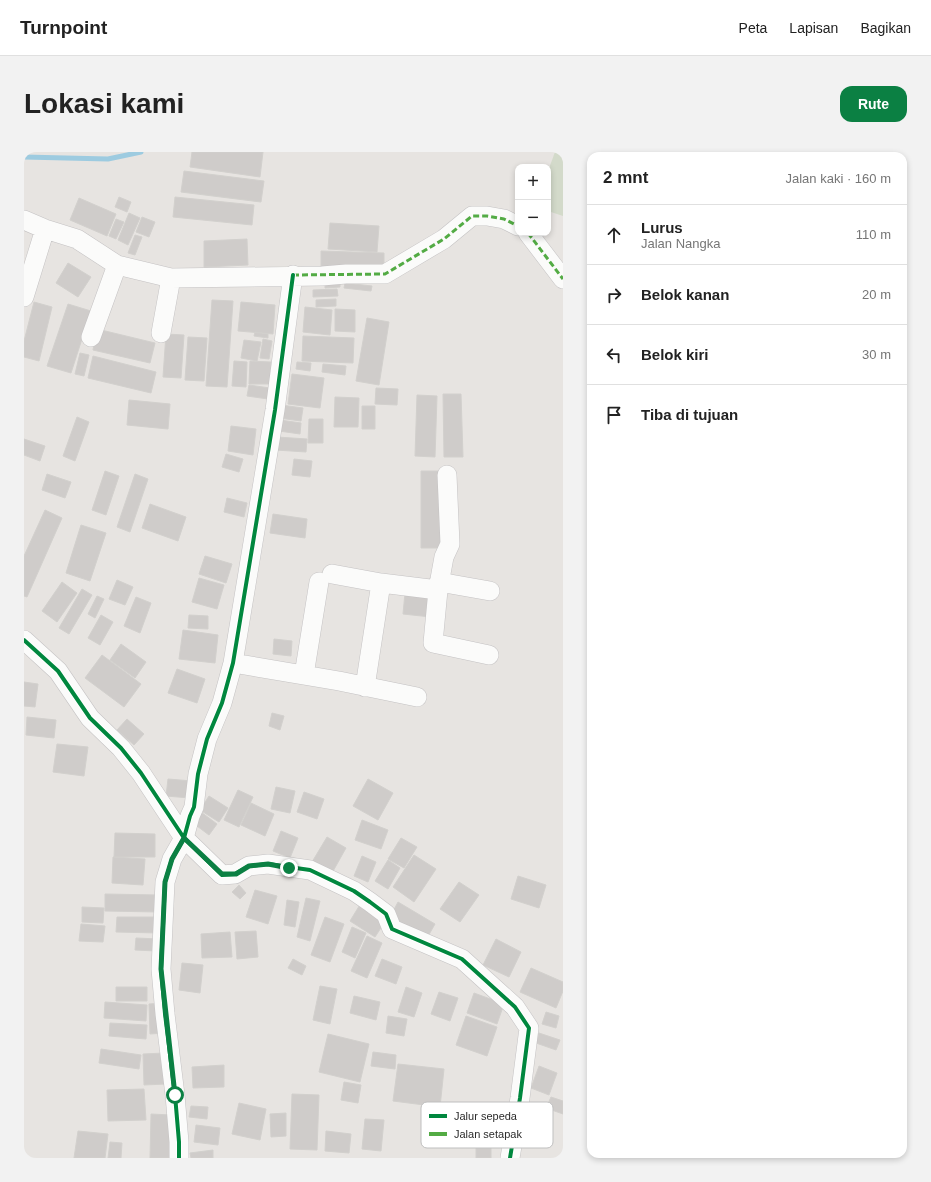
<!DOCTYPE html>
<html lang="id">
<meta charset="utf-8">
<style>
:root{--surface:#fff;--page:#f2f2f2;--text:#222;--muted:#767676;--line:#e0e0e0;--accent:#0b8043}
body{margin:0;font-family:Helvetica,sans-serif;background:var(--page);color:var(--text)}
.controls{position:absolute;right:12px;top:12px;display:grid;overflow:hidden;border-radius:8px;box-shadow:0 2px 6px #0003}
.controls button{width:36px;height:36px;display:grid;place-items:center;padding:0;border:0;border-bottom:1px solid var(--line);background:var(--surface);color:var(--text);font:20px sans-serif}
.stop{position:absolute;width:12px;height:12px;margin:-9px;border:3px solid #0b8043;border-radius:50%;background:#fff}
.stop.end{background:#0b8043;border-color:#fff;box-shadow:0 1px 4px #0008}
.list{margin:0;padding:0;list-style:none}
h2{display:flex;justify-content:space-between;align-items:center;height:52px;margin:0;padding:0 16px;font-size:17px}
h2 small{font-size:13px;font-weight:400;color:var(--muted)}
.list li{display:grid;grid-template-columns:26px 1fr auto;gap:12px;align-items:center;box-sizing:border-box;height:60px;padding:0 16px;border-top:1px solid var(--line)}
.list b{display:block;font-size:15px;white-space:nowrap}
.list p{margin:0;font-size:13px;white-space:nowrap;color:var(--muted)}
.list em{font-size:13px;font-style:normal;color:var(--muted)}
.icon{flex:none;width:22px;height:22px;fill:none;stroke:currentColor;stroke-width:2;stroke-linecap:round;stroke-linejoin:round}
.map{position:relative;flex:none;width:539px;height:1006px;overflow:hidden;border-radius:12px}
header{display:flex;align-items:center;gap:24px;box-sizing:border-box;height:56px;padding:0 20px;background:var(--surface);border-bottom:1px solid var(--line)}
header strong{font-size:19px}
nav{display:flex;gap:22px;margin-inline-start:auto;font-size:14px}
.intro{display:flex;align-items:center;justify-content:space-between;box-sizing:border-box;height:96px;padding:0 24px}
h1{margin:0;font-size:28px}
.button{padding:10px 18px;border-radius:12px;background:var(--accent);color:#fff;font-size:14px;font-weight:700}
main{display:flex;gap:24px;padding:0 24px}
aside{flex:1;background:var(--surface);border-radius:12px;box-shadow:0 2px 6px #0003}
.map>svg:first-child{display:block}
.cemetery{fill:#d3daca}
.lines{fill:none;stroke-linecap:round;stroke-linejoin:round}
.stream{stroke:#9dcbe0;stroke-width:5}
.building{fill:#cfccca;stroke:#d2d0cd}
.minor-casing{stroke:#c4c2c3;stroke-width:20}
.minor{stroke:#fbfbfa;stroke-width:19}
.quiet{stroke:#53ab44;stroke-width:3;stroke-dasharray:6 3;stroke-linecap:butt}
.cycleway-casing{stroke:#fff;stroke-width:6}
.cycleway{stroke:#00873e;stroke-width:4}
.route{stroke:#0b8043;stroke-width:5}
.key{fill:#fff;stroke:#bfbfbf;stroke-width:1}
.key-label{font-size:11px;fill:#2a2a2a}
</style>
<header>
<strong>Turnpoint</strong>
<nav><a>Peta</a><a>Lapisan</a><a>Bagikan</a></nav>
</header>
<div class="intro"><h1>Lokasi kami</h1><a class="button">Rute</a></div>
<main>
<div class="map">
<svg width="539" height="1006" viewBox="0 0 539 1006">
<rect width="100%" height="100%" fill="#e7e4e1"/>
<path class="cemetery" d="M 531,0 L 539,0 L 539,64 L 524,59 L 524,19 Z"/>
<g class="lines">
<path class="stream" d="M 0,5 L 84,7 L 117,0"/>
</g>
<path class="building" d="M 168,0 L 239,0 L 236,25 L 166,15 Z
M 160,19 L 240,29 L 237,50 L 157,40 Z
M 95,45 L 107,50 L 103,60 L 91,55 Z
M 151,45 L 230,53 L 228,73 L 149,65 Z
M 55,46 L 92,62 L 83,84 L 46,68 Z
M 105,61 L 116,66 L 104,93 L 94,88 Z
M 118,65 L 131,70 L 125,85 L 112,80 Z
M 92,67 L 100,70 L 92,87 L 85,84 Z
M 306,71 L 355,74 L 353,100 L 304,97 Z
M 111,83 L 118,85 L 111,103 L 104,101 Z
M 223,87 L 224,113 L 180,115 L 180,89 Z
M 297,99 L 360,101 L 360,120 L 297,118 Z
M 44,111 L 67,125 L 54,145 L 32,131 Z
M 316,125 L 316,135 L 301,136 L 301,126 Z
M 321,131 L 348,134 L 347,139 L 320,136 Z
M 313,137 L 314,144 L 289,145 L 289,138 Z
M 312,147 L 312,154 L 292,155 L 292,148 Z
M 188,148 L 209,149 L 203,235 L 182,234 Z
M 10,150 L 28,155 L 15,209 L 0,205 L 0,189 Z
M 217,150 L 251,153 L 249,182 L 214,179 Z
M 44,152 L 67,159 L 47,221 L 23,214 Z
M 281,155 L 308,158 L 306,183 L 279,180 Z
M 311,157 L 331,158 L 331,180 L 311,179 Z
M 343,166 L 365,170 L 355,233 L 332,229 Z
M 73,177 L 131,191 L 126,211 L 69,198 Z
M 231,180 L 244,182 L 244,186 L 230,184 Z
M 142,182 L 160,183 L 157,226 L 139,225 Z
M 279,184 L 330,186 L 329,211 L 278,209 Z
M 164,185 L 183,186 L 180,229 L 161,228 Z
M 239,187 L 248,189 L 245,207 L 236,206 Z
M 220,188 L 237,190 L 233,209 L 217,206 Z
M 56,201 L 65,203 L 60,224 L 51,222 Z
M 69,204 L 132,220 L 127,241 L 64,226 Z
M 210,209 L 223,210 L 222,235 L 208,234 Z
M 226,209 L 247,210 L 246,232 L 225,232 Z
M 273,210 L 287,211 L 286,219 L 272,217 Z
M 299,212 L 322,214 L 321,223 L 298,220 Z
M 268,222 L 300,226 L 296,256 L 264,252 Z
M 225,233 L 246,236 L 244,247 L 223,244 Z
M 352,236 L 374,237 L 373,253 L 351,252 Z
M 419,242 L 437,242 L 439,305 L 420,305 Z
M 393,243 L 413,244 L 411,305 L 391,304 Z
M 311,245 L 335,246 L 334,275 L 310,275 Z
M 105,248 L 146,252 L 144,277 L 103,273 Z
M 257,253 L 279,256 L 277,269 L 255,266 Z
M 338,254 L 351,254 L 351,277 L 338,277 Z
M 53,265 L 65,270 L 51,309 L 39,304 Z
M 285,267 L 299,267 L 299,291 L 284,291 Z
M 256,268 L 277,271 L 276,282 L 255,279 Z
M 207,274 L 232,277 L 229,303 L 204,299 Z
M 253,285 L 283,287 L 282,300 L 252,298 Z
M 0,287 L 21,294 L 16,309 L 0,303 Z
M 202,302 L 219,307 L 215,320 L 198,315 Z
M 270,307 L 288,309 L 286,325 L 268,323 Z
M 81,319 L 95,324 L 82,363 L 68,358 Z
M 397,319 L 421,319 L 421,396 L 397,396 Z
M 23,322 L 47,330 L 41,346 L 18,338 Z
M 111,322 L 124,327 L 106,380 L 93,375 Z
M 203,346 L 223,351 L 220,365 L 200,360 Z
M 126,352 L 162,365 L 154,389 L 118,376 Z
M 21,358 L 38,366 L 3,445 L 0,444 L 0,404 Z
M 249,362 L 283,367 L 281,386 L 246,381 Z
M 57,373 L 82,381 L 66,429 L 42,421 Z
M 181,404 L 208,412 L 202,431 L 175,422 Z
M 175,426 L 200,433 L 193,457 L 168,450 Z
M 93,428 L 109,435 L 101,453 L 85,447 Z
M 38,430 L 53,441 L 33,470 L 18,459 Z
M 58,437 L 68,443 L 45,482 L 35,476 Z
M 381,441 L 408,444 L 407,465 L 379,462 Z
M 73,444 L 80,447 L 71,466 L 64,462 Z
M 112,445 L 127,451 L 116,481 L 100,474 Z
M 77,463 L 89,470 L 76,493 L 64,486 Z
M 165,463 L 184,464 L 184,477 L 164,476 Z
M 159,478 L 194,483 L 191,511 L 155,507 Z
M 250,487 L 268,489 L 267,504 L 249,502 Z
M 97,492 L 122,510 L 111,526 L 86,508 Z
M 78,503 L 117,532 L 100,555 L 61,526 Z
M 153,517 L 181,527 L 173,551 L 144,541 Z
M 0,530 L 14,532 L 11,555 L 0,554 Z
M 248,561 L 260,564 L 256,578 L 245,574 Z
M 3,565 L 32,568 L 30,586 L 2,583 Z
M 103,567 L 120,582 L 110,593 L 93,578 Z
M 33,592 L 64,595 L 60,624 L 29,620 Z
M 144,627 L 168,629 L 166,646 L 142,644 Z
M 344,627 L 369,641 L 354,668 L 329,654 Z
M 252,635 L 271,639 L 266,661 L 247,657 Z
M 214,638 L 229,645 L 215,675 L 200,668 Z
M 280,640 L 300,647 L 293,667 L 273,660 Z
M 185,644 L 204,656 L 195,670 L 176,658 Z
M 227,651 L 250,662 L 241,684 L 217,673 Z
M 177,660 L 193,672 L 185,683 L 169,671 Z
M 338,668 L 364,678 L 357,697 L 331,688 Z
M 257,679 L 274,686 L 266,706 L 249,699 Z
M 91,681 L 131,682 L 131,705 L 90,705 Z
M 303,685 L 322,696 L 308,721 L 288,710 Z
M 377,686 L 393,695 L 380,716 L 364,707 Z
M 390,703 L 412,717 L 390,750 L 369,735 Z
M 338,704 L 352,710 L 344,730 L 330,724 Z
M 89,705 L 121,707 L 119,733 L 88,731 Z
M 364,708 L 376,716 L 364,737 L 351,729 Z
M 494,724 L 522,733 L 515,756 L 487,747 Z
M 435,730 L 455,743 L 436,770 L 416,757 Z
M 215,733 L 222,741 L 216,747 L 208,740 Z
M 231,738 L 253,744 L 244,772 L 222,765 Z
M 81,742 L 134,743 L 134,760 L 81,759 Z
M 282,746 L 296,749 L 286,789 L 273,785 Z
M 263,748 L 275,750 L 271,775 L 260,773 Z
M 374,750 L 411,772 L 403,786 L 366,765 Z
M 337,751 L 362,768 L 351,785 L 326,769 Z
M 58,755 L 80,756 L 79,771 L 58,770 Z
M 93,765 L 135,765 L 135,781 L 92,780 Z
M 301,765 L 320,772 L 306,810 L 287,803 Z
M 57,772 L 81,774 L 79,790 L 55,789 Z
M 328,775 L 342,781 L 331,806 L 318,800 Z
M 232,779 L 234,805 L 213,807 L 211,780 Z
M 206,780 L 208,805 L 178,806 L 177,782 Z
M 343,784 L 358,791 L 343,826 L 327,819 Z
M 112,786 L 134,787 L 133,799 L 111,798 Z
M 472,787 L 497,800 L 485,825 L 459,813 Z
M 269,807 L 282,814 L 278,823 L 264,816 Z
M 358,807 L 378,815 L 372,832 L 351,824 Z
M 158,811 L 179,813 L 176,841 L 155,838 Z
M 507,816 L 539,830 L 539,839 L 532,856 L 496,840 Z
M 296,834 L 313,837 L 306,872 L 289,868 Z
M 92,835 L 123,835 L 123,849 L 92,849 Z
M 382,835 L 398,841 L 390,865 L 374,860 Z
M 415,840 L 434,846 L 426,869 L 407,862 Z
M 450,841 L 480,852 L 473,872 L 443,861 Z
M 330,844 L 356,850 L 352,868 L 326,861 Z
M 81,850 L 123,853 L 122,869 L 80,866 Z
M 139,851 L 141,881 L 126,882 L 125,852 Z
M 522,860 L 535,864 L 532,876 L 518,872 Z
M 364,864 L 383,867 L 380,884 L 362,881 Z
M 442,864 L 473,875 L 463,904 L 432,893 Z
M 86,871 L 123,873 L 122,887 L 85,884 Z
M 515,881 L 536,888 L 532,898 L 512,891 Z
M 304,882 L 345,892 L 336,930 L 295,920 Z
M 77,897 L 117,903 L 115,917 L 75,911 Z
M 349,900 L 372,903 L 371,917 L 347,914 Z
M 140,901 L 142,932 L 120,933 L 119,902 Z
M 374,912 L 420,917 L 416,955 L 369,949 Z
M 200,913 L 200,935 L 169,936 L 168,915 Z
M 515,914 L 533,921 L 525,943 L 507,936 Z
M 320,930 L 337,933 L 334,951 L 317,948 Z
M 120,937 L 122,968 L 84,969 L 83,938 Z
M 268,942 L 295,943 L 293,998 L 266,997 Z
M 527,945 L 539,949 L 539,962 L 522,956 Z
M 215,951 L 242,957 L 236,988 L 208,982 Z
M 167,954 L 184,955 L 183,967 L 165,965 Z
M 262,961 L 262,984 L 247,985 L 246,962 Z
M 127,962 L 147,963 L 147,1006 L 126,1006 Z
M 341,967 L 360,968 L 357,999 L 338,997 Z
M 172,973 L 196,976 L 194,993 L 170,990 Z
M 54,979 L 84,982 L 81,1006 L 50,1006 Z
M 302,979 L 327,982 L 325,1001 L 301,999 Z
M 86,990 L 98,991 L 97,1006 L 84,1006 Z
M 452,996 L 467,996 L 467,1006 L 452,1006 Z
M 189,998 L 189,1006 L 167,1006 L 166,1001 Z"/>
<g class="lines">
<defs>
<path id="minor" d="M 0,68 L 21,77 L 53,87 L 93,113 L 147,126 L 298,124 L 322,122 L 361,122 L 420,87 L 448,64 L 463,64 L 480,67 L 494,74
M 504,81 L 539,127
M 0,145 L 21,77
M 137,181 L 147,126
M 67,185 L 93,113
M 308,422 L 357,431 L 341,535
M 415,430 L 466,439
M 357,431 L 414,438 L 409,491 L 465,503
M 414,438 L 420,405 L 426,392 L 423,323
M 0,488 L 34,519 L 66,566 L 97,596 L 117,621 L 160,686 L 198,723 L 211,722 L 225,714 L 244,712 L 286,718 L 330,739 L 346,750 L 362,762 L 368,777 L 438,807 L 491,855 L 505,876 L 496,946 L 486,1006
M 209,511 L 315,529 L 393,545
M 280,523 L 295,430
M 155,1006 L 155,990 L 151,943 L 141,862 L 137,817 L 141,730 L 148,707 L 160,686 L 166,664 L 170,655 L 174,622 L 183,587 L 198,551 L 209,511 L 251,258 L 269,123"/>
</defs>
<use href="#minor" class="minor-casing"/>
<use href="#minor" class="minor"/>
<path class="quiet" d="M 504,81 L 539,127
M 269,123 L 361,122 L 420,87 L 448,64 L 463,64 L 480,67 L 494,74"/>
<defs>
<path id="cycleway" d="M 0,488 L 34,519 L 66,566 L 97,596 L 117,621 L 160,686 L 198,723 L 211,722 L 225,714 L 244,712 L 286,718 L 330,739 L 346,750 L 362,762 L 368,777 L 438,807 L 491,855 L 505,876 L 496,946 L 486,1006
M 155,1006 L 155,990 L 151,943 L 141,862 L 137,817 L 141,730 L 148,707 L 160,686 L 166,664 L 170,655 L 174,622 L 183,587 L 198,551 L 209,511 L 251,258 L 269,123"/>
</defs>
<use href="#cycleway" class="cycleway-casing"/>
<use href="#cycleway" class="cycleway"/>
</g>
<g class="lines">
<path class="route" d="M 151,943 L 137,817 L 141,730 L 148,707 L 160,686 L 198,722 L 212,722 L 225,714 L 244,712 L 265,716"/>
</g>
<rect x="397" y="950" width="132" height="46" rx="6" class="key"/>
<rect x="405" y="962" width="18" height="4" fill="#00873e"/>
<rect x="405" y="980" width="18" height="4" fill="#53ab44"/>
<g class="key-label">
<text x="430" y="968">Jalur sepeda</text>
<text x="430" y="986">Jalan setapak</text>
</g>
</svg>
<div class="controls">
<button>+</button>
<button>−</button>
</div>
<div class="stop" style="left:151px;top:943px"></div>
<div class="stop end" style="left:265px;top:716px"></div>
</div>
<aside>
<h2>2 mnt<small>Jalan kaki · 160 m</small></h2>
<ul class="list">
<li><svg class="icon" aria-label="ahead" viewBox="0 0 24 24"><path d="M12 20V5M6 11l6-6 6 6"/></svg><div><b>Lurus</b><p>Jalan Nangka</p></div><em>110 m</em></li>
<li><svg class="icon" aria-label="right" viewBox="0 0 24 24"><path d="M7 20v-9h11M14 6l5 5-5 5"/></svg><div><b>Belok kanan</b></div><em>20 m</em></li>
<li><svg class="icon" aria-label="left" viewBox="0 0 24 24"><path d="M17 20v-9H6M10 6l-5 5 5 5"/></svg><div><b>Belok kiri</b></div><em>30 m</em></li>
<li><svg class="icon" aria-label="arrive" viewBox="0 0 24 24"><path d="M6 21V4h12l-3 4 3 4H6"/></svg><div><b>Tiba di tujuan</b></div></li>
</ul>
</aside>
</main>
